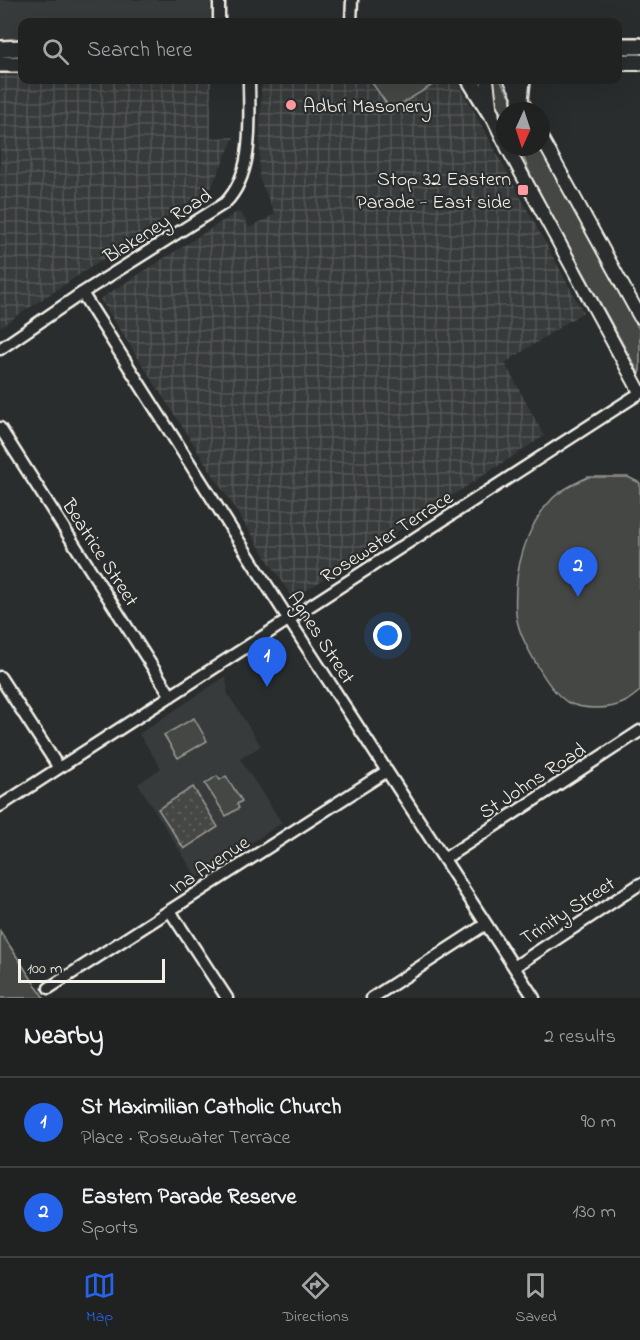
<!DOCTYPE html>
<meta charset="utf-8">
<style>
:root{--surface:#202222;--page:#282a2a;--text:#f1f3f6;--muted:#a2a4a5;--line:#3d3f40;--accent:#2563eb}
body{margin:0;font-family:"Indie Flower",sans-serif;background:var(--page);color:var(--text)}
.compass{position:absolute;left:496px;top:102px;width:54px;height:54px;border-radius:50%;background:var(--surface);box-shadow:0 6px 24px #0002;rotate:183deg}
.scale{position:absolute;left:18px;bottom:15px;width:147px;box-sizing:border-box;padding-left:6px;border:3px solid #f4f1e8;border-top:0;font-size:16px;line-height:21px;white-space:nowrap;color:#f4f1e8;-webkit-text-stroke:4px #2a2d2e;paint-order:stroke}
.you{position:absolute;left:388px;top:636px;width:21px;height:21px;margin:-15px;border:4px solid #fff;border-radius:50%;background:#1a73e8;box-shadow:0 0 0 9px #1a73e833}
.badge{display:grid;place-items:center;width:39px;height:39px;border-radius:50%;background:var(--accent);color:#fff;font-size:20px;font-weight:700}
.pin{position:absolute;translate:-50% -50px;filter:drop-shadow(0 2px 3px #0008)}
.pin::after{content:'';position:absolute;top:32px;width:21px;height:18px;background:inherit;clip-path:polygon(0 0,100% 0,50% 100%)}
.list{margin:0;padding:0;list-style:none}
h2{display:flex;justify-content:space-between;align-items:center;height:78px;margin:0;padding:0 24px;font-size:26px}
h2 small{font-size:20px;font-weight:400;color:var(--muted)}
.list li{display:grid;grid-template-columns:39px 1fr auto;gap:18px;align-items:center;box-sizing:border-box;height:90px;padding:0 24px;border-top:2px solid var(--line)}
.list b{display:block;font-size:22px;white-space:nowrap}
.list p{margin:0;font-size:20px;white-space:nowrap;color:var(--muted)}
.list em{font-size:20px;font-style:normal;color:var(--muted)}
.icon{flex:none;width:33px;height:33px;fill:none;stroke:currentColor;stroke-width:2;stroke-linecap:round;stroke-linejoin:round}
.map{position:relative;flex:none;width:640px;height:998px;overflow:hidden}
.search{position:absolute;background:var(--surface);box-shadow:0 6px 24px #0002;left:18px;right:18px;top:18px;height:66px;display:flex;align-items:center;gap:15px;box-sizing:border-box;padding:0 21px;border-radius:12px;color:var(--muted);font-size:22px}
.sheet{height:258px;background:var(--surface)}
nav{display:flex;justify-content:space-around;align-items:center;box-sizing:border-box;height:84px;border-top:2px solid var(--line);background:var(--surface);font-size:16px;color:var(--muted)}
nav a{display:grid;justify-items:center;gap:3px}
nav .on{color:var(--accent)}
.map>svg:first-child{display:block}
.built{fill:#373a3a}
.industrial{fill:url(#industrial-grid)}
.grass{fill:#444645;stroke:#9c9c96;stroke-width:1.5}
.park{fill:url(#park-dots);stroke:#9c9c96;stroke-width:1.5}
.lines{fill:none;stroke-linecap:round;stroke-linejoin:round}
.minor-casing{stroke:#f4f1e8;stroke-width:15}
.major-casing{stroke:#f4f1e8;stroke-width:16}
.highway-casing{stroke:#f4f1e8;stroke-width:20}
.minor{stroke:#2a2d2e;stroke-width:10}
.major{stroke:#2a2d2e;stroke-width:12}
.highway{stroke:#2a2d2e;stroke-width:15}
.poi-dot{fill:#ff9aa2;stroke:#2a2d2e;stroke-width:2}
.labels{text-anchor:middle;stroke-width:4.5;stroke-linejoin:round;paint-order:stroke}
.poi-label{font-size:20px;fill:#f4f1e8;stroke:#2a2d2e;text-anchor:start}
.street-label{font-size:20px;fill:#f4f1e8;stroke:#2a2d2e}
</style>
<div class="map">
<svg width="640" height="998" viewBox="0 0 640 998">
<defs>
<pattern id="industrial-grid" width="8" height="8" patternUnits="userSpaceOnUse" patternTransform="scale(1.5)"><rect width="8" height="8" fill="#373a3a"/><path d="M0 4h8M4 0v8" fill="none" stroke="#555756"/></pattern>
<pattern id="park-dots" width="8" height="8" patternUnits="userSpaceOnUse" patternTransform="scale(1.5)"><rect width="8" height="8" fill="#444645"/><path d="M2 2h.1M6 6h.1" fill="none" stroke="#606160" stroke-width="1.8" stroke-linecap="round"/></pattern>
</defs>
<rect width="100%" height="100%" fill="#2a2d2e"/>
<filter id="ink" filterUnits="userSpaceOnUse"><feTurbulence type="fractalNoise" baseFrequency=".0167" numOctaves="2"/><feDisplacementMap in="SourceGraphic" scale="12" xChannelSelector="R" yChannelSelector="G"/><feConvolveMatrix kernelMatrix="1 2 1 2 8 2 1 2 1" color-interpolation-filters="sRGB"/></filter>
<g filter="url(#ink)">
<path class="built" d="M 0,0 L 210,0 L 210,22 L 22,22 L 22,38 L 0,38 Z
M 226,676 L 228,694 L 261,746 L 240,759 L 282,823 L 197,878 L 138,784 L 161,768 L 139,734 Z"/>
<path class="industrial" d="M 22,74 L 22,80 L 211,80 L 211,138 L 234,137 L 211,188 L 0,327 L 0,75 Z
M 265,80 L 369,80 L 391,111 L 442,80 L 457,80 L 583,312 L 505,363 L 544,436 L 293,599 L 100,299 L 237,212 L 242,214 L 249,228 L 275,214 L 259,178 L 261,88 Z"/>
<path class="grass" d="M 370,80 L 441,80 L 391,110 Z
M 493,80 L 500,80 L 520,111 L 505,111 L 505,121 L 495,98 Z
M 519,147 L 540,147 L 640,331 L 640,375 L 533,180 Z
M 588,477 L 628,477 L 640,483 L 640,691 C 635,695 630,699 625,702 C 610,710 582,710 567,702 C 554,693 543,676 536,663 C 527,648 517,630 516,613 C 513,574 525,526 553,498 C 562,489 576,483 588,477 Z
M 194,718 L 207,741 L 178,758 L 164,735 Z
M 217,776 L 220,780 L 226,776 L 242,801 L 237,804 L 239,808 L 226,816 L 205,784 Z
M 0,931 L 44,998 L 0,998 Z"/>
<path class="park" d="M 193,787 L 218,827 L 184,849 L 158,809 Z"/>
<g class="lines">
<defs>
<path id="minor" d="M 219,22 L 219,0
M 351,22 L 352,0
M 82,293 L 289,620 L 534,998
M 0,349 L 82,293 L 225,203 C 255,173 249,119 249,80
M 0,428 L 171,696
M 0,677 L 59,768
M 0,806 L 640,393
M 444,859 L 640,731
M 170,911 L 227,998
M 514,967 L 640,884
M 49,988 L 387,771
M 372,998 L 486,924"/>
<path id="major" d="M 487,80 L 491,114 L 505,143
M 511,80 L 527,111
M 541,137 L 640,317
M 507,147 L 640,392"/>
<path id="highway" d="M 618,46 L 640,46
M 0,49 L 22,48
M 618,62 L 640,62
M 0,64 L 22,64
M 470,80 L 491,114
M 520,100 L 522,80"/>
</defs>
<use href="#minor" class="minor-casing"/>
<use href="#major" class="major-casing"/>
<use href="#highway" class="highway-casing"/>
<use href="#minor" class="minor"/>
<use href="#major" class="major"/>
<use href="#highway" class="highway"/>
</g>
</g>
<g class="poi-dot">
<circle cx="291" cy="105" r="6"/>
<rect x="517" y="184" width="12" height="12" rx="3"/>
</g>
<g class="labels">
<g class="poi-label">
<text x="303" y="112">Adbri Masonery</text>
<text x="511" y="185" text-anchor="end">Stop 32 Eastern<tspan x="511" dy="23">Parade - East side</tspan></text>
</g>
<g class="street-label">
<text transform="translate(157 225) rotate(-32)" y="7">Blakeney Road</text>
<text transform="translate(386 536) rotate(-33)" y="7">Rosewater Terrace</text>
<text transform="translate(101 552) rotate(57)" y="7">Beatrice Street</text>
<text transform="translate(322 637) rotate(57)" y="7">Agnes Street</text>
<text transform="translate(532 780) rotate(-33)" y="7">St Johns Road</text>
<text transform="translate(209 864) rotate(-33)" y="7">Ina Avenue</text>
<text transform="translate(567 910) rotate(-33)" y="7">Trinity Street</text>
</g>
</g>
</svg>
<svg class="compass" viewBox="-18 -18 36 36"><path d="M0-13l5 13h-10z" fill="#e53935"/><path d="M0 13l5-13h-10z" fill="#a2a4a5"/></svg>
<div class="scale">100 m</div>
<div class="you"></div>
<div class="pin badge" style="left:267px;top:687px">1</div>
<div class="pin badge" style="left:578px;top:597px">2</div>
<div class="search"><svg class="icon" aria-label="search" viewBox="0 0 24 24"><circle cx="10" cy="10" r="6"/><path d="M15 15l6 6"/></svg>Search here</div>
</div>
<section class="sheet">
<h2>Nearby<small>2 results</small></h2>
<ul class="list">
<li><span class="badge">1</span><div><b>St Maximilian Catholic Church</b><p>Place · Rosewater Terrace</p></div><em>90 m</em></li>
<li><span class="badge">2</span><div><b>Eastern Parade Reserve</b><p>Sports</p></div><em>130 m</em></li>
</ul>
</section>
<nav>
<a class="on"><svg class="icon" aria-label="map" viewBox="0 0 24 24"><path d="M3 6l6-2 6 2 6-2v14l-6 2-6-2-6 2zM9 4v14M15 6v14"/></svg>Map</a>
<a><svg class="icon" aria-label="directions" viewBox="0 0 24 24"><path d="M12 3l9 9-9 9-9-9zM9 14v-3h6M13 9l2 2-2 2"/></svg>Directions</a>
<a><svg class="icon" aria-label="saved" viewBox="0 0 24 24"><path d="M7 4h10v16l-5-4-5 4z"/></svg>Saved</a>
</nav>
